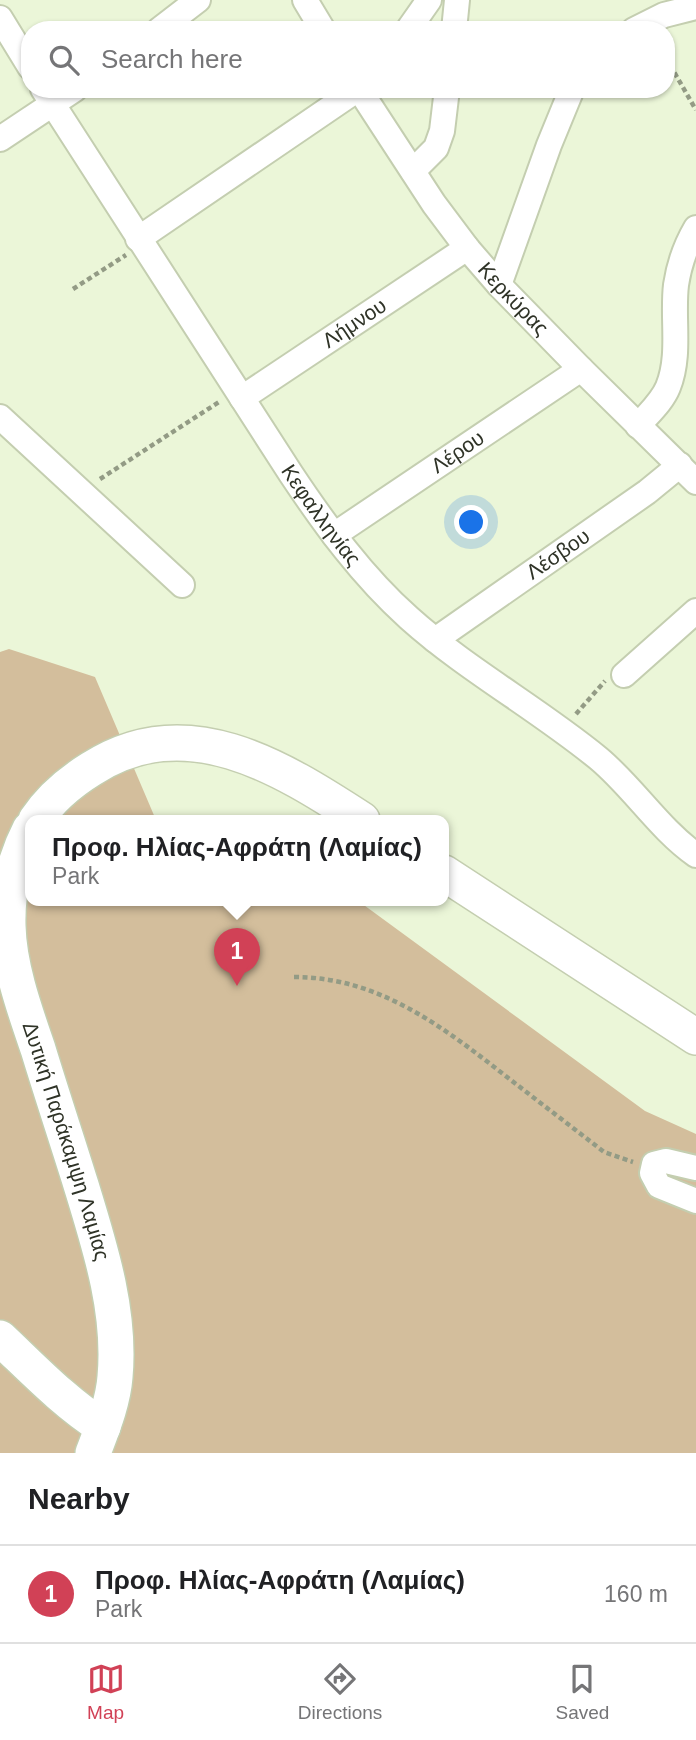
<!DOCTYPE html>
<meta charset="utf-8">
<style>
:root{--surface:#fff;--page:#f6f6f6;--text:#202124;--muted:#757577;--line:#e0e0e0;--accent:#d14156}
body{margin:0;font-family:Arial,sans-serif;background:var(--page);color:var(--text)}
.you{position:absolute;left:472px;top:523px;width:24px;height:24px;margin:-18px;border:5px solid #fff;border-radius:50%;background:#1a73e8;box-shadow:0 0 0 10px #1a73e833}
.badge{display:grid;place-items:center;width:46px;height:46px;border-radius:50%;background:var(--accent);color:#fff;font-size:23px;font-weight:700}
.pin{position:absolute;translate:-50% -58px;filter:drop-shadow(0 2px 4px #0008)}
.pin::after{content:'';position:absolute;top:37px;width:24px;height:21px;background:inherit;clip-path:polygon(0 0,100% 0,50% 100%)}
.popup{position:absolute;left:25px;top:815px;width:424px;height:91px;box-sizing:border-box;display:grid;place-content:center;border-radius:14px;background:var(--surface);filter:drop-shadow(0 2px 5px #0005);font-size:23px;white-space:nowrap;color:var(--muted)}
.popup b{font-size:26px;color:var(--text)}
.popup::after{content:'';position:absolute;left:50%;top:100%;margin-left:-14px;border:14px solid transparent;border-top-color:var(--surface)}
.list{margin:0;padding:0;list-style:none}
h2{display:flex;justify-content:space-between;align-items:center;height:91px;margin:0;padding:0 28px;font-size:30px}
h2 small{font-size:23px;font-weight:400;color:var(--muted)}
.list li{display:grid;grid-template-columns:46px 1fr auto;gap:21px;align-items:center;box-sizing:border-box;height:98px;padding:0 28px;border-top:2px solid var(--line)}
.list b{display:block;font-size:26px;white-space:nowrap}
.list p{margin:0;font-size:23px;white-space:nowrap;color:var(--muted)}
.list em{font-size:23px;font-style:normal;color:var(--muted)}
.icon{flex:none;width:38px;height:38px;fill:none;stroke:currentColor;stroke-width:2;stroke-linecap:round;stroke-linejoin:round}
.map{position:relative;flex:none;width:696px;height:1453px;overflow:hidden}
.search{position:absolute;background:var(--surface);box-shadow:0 2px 5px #0004;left:21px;right:21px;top:21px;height:77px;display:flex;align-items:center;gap:18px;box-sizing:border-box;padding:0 24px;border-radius:28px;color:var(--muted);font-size:26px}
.sheet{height:189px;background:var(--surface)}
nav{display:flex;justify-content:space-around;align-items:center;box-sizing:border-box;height:98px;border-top:2px solid var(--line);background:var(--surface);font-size:19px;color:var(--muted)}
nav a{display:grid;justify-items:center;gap:4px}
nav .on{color:var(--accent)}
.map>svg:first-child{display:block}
.green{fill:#d3be9c}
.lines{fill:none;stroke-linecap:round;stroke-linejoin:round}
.street-casing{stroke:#c4ceb0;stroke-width:28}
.secondary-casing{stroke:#c4ceb0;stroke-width:38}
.path{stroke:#939b85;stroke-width:4.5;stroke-dasharray:5 3.5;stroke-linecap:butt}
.street{stroke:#fff;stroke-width:24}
.secondary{stroke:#fff;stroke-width:35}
.labels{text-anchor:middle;stroke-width:5;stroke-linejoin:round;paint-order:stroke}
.street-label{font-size:21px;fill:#2f3327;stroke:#ebf6d8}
</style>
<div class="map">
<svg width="696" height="1453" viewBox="0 0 696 1453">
<rect width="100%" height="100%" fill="#ebf6d8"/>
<path class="green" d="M 9,649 L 95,677 L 156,820 L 30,820 L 30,900 L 357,900 L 645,1111 L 696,1134 L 696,1453 L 0,1453 L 0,652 Z"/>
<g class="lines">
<defs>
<g id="street">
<path d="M 305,0 L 323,30"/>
<path d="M 0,18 L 30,67"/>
<path d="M 159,30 L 198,0"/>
<path d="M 408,30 L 429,0"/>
<path d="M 454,30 L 457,0"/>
<path d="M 634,30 L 664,15 L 696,7"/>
<path id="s1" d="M 43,89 L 291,474 C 325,525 362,576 409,618 C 467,670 537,708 598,758 C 633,787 659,829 696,855"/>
<path id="s2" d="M 359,89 L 434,204 L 467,248 L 499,285 L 581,369 L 696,482"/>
<path d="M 0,139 L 75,89"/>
<path d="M 413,171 L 436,148 L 442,131 L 447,89"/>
<path d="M 138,239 L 358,89"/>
<path d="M 499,285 L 549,145 L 572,89"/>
<path id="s3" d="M 242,398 L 467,248"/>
<path d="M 0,417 L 182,585"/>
<path d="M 638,426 C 648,414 662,402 668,387 C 681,355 672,318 676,285 C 679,265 686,245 696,228"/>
<path id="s4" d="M 334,535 L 581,369"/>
<path id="s5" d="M 435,640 L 647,492 L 680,465"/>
<path d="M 624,675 L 696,611"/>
<path d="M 696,1168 L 666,1161 L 654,1164 L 652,1173 L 659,1186 L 696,1201"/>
</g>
<g id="secondary">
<path d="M 36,820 C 50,799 70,782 91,769 C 186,708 279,766 362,820"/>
<path id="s6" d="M 30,829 C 14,860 7,891 8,926 C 9,967 25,1011 38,1049 C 52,1095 67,1140 81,1185 C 100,1247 121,1312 115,1377 C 113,1403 102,1429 93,1453"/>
<path d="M 444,873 L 696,1037"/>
<path d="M 0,1338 C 33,1369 64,1402 103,1427"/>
</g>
</defs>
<use href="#street" class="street-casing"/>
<use href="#secondary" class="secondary-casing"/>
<path class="path" d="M 666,58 L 696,110
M 73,289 L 126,255
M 100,479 L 219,402
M 576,714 L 605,681
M 294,977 C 379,977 443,1027 507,1077 C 539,1102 572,1127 604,1152 L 633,1162"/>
<use href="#street" class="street"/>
<use href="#secondary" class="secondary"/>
</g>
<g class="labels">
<g class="street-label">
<text dy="7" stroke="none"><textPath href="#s2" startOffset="261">Κερκύρας</textPath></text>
<text dy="7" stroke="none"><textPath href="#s3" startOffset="135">Λήμνου</textPath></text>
<text dy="7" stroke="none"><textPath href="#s4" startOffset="149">Λέρου</textPath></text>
<text dy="7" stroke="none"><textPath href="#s1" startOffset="509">Κεφαλληνίας</textPath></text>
<text dy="7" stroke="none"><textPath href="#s5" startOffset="150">Λέσβου</textPath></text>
<text dy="7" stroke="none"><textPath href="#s6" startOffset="324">Δυτική Παράκαμψη Λαμίας</textPath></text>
</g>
</g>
</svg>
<div class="you"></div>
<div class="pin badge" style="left:237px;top:986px">1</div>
<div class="popup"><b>Προφ. Ηλίας-Αφράτη (Λαμίας)</b>Park</div>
<div class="search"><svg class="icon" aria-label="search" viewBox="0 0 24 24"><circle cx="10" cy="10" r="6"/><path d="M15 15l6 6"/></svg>Search here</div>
</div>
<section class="sheet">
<h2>Nearby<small></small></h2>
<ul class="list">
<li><span class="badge">1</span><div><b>Προφ. Ηλίας-Αφράτη (Λαμίας)</b><p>Park</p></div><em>160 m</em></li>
</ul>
</section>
<nav>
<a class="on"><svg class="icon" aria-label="map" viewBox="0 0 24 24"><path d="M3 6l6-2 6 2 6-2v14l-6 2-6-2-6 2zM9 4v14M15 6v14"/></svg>Map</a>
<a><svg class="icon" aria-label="directions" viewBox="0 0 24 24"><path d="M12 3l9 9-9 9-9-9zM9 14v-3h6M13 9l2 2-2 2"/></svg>Directions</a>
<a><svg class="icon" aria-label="saved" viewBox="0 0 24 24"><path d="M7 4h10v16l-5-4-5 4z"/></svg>Saved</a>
</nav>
